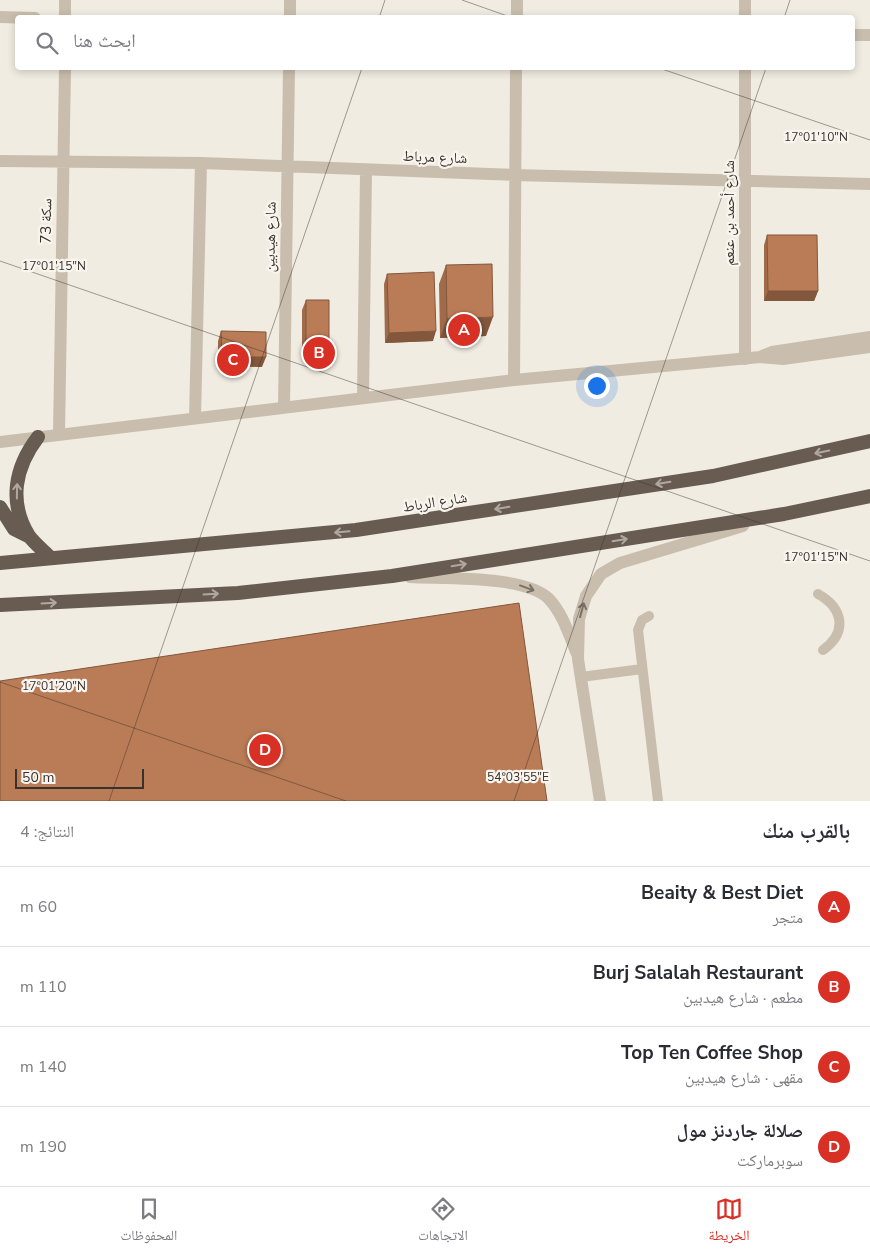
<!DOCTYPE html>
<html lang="ar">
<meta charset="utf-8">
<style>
:root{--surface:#fff;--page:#f2f2f3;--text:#2b2b33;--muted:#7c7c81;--line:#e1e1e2;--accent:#d93025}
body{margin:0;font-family:"Nunito Sans","Noto Naskh Arabic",sans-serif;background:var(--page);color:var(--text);direction:rtl}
.scale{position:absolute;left:15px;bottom:12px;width:129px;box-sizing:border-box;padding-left:5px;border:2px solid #38312c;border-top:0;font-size:14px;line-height:18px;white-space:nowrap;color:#38312c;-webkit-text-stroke:4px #f9f5ee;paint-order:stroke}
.you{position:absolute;left:596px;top:385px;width:18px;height:18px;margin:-12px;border:4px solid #fff;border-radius:50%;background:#1a73e8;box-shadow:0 0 0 8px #1a73e833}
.badge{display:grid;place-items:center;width:32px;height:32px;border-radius:50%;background:var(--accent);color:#fff;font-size:16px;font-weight:700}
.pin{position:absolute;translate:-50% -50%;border:2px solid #fff;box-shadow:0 1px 5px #0006}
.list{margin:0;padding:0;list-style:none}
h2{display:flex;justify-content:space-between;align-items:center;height:65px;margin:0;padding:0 20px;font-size:21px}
h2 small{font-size:16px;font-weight:400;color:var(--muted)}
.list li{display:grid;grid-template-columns:32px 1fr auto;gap:15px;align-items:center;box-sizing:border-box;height:80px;padding:0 20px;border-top:1px solid var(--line)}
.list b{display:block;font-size:19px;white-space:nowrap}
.list p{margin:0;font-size:16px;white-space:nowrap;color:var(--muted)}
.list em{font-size:16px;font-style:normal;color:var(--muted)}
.icon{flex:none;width:28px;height:28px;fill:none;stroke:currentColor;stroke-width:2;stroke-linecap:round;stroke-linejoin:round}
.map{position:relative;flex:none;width:870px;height:801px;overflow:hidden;direction:ltr}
.search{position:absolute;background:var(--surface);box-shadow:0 2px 8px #0003;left:15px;right:15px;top:15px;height:55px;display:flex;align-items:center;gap:12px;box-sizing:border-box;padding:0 18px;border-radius:5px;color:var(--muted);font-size:19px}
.sheet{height:385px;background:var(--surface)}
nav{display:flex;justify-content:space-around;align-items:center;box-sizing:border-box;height:70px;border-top:1px solid var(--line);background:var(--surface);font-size:14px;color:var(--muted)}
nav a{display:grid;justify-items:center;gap:2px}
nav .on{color:var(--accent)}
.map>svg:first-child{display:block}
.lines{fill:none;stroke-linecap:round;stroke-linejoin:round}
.service{stroke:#c9beae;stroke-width:10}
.minor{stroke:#c9beae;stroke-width:12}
.tertiary{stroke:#c9beae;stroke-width:12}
.trunk{stroke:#685c52;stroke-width:14}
.wall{fill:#a06b4a}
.shaded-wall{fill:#82573c}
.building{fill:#ba7c56;stroke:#82573c}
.oneway{stroke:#b0a8a0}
.oneway2{stroke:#797066}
.ticks{fill:none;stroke:#38312c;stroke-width:1;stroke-opacity:0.45}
.labels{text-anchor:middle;stroke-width:4.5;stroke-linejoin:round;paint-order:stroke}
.street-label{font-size:15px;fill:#38312c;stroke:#f9f5ee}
.ticks-label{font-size:12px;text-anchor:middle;fill:#38312c;stroke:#f9f5ee;stroke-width:4.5;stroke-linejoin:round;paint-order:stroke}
</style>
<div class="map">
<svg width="870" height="801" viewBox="0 0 870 801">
<rect width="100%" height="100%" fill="#f1ece2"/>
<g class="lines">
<path class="service" d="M 818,594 C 843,608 848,632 823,650
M 649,616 L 642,620 L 638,630 L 658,801
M 581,677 L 642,669"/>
<path class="minor" d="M 65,0 L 65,18
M 0,17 L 35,18
M 290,18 L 290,0
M 517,18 L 517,0
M 745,18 L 745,0
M 852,35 L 870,35
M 745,68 L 745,359
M 0,161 L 201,163 L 514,175 L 870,184
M 514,380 L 516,68
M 363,398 L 366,171
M 284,407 L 289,68
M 195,418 L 201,163
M 59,434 L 65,68"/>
<path class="tertiary" d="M 762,356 L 772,352 L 870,337
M 0,442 L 514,380 L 760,357 L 783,359 L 870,347
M 410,577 C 443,579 526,575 549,599 C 563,614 569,635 577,654
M 600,801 L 578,659 L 579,619 L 586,596 L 601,574 L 620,563 L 743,526"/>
<path class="trunk" d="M 38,437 C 15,467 8,502 29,536 C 35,544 44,551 51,558
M 0,507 L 14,529 L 30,537
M 0,563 L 356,530 L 713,476 L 870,441
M 0,605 L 238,593 L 392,576 L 784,514 L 870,496"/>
</g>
<path class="wall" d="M 767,235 L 818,291 L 814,301 L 764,301 L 764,245 Z
M 446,265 L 486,336 L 440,338 L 439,284 Z
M 387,274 L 433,341 L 385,343 L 384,284 Z
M 306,300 L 326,354 L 302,354 L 302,310 Z
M 221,331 L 262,367 L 218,366 L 218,341 Z"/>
<path class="shaded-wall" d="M 768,291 L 818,291 L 814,301 L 764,301 Z
M 493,317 L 486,336 L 440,338 L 447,319 Z
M 436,331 L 433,341 L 385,343 L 389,333 Z
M 306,344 L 329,344 L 326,354 L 302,354 Z
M 222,357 L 266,357 L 262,367 L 218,366 Z"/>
<path class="building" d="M 767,235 L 817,235 L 818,291 L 768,291 Z
M 492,264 L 493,317 L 447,319 L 446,265 Z
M 434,272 L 436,331 L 389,333 L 387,274 Z
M 306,300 L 329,300 L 329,344 L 306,344 Z
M 221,331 L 266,332 L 266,357 L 222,357 Z
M 519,603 L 547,801 L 0,801 L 0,681 Z"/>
<defs><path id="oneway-shaft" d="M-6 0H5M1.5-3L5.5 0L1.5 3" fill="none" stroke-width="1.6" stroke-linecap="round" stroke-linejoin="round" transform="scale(1.25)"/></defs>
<g class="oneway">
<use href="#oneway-shaft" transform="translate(822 452) rotate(168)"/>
<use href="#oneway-shaft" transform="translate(663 483) rotate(171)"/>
<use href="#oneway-shaft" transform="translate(17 491) rotate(-89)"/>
<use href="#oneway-shaft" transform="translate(502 508) rotate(171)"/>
<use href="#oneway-shaft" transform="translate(342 532) rotate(175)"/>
<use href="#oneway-shaft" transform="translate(620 540) rotate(-9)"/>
<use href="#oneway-shaft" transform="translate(459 565) rotate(-9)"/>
<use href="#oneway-shaft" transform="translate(211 594) rotate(-3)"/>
<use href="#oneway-shaft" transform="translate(49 603) rotate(-3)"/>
</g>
<g class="oneway2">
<use href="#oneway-shaft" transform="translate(527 588) rotate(20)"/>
<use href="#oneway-shaft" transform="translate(582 610) rotate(-75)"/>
</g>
<path class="ticks" d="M 462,0 L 513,18M 379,18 L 385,0M 784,18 L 790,0M 659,68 L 870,140M 0,261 L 870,561M 0,682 L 346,801M 109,801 L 362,68M 514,801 L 766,68"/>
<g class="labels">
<g class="street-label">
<text transform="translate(435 157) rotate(2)" y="5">شارع مرباط</text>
<text transform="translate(729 213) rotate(-90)" y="5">شارع أحمد بن عنعم</text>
<text transform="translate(46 221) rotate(-89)" y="5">سكة 73</text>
<text transform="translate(270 237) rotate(-89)" y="5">شارع هيدبين</text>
<text transform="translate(435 502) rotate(-9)" y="5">شارع الرباط</text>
</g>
</g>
<g class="ticks-label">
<text x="816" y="141">17°01'10"N</text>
<text x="54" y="270">17°01'15"N</text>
<text x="816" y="561">17°01'15"N</text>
<text x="54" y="690">17°01'20"N</text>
<text x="518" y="781">54°03'55"E</text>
</g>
</svg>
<div class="scale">50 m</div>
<div class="you"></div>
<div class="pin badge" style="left:464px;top:330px">A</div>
<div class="pin badge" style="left:319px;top:353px">B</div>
<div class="pin badge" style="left:233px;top:360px">C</div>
<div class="pin badge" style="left:265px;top:750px">D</div>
<div class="search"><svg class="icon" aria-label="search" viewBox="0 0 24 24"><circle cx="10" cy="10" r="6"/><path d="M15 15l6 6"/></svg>ابحث هنا</div>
</div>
<section class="sheet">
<h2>بالقرب منك<small>النتائج: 4</small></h2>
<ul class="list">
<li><span class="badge">A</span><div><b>Beaity &amp; Best Diet</b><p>متجر</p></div><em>60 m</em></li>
<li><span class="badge">B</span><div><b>Burj Salalah Restaurant</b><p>مطعم · شارع هيدبين</p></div><em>110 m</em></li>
<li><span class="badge">C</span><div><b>Top Ten Coffee Shop</b><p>مقهى · شارع هيدبين</p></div><em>140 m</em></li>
<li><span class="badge">D</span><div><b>صلالة جاردنز مول</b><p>سوبرماركت</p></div><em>190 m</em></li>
</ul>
</section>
<nav>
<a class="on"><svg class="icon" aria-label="map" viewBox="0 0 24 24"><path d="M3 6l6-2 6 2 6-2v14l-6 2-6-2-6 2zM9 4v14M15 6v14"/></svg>الخريطة</a>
<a><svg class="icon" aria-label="directions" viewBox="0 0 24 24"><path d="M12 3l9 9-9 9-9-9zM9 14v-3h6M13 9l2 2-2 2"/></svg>الاتجاهات</a>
<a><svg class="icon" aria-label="saved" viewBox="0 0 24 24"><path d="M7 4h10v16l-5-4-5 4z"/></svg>المحفوظات</a>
</nav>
